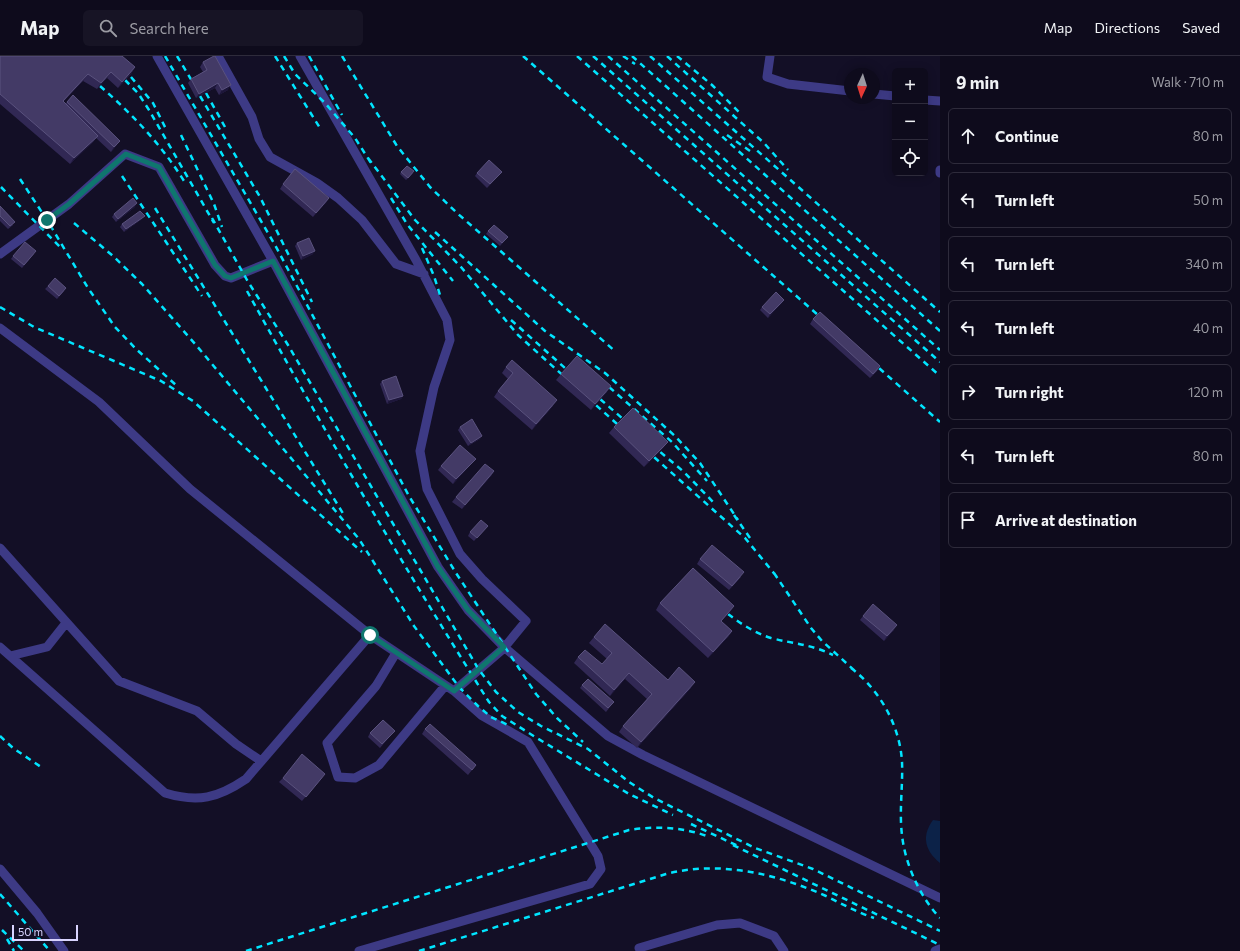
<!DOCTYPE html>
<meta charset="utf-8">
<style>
:root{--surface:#0e0b1c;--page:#171425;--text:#f1f3f6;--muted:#9b9ba3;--line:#2e2b3b}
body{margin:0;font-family:Commissioner,sans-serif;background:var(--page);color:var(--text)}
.controls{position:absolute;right:12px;top:12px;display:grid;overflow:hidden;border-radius:6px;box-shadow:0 2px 10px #0003}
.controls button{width:36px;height:36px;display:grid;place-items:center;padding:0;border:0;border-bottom:1px solid var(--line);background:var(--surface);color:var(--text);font:20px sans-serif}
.compass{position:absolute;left:844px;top:12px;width:36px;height:36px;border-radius:50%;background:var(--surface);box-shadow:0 2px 10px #0003;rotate:184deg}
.scale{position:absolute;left:12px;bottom:10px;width:66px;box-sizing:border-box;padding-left:4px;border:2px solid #d9d4ff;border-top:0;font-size:11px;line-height:14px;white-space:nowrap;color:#d9d4ff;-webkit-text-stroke:3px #130f26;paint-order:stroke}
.stop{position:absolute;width:12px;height:12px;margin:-9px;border:3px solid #0f766e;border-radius:50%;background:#fff}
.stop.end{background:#0f766e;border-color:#fff;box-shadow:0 1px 4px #0008}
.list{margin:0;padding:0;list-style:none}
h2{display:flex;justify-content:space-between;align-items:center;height:52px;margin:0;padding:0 16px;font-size:17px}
h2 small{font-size:13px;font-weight:400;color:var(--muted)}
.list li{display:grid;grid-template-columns:26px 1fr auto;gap:12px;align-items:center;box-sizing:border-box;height:56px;margin:0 8px 8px;padding:0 8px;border:1px solid var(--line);border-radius:6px}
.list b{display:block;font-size:15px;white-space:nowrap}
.list em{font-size:13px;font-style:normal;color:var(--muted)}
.icon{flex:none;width:22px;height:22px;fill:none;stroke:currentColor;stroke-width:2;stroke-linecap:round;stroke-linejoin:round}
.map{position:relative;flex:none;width:940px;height:895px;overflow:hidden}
header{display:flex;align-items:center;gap:24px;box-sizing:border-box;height:56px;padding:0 20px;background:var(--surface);border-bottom:1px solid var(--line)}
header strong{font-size:19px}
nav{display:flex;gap:22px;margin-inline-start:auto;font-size:14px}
.search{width:280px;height:36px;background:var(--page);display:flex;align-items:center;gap:10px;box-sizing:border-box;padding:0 14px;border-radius:6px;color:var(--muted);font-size:15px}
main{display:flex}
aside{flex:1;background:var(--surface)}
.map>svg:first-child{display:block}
.water{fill:#0c2248}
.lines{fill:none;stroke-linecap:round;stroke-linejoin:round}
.minor{stroke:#3d3a85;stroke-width:9}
.rail{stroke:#00e5ff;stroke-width:2.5;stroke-dasharray:6 5;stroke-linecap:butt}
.wall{fill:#312854}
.shaded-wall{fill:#1d163a}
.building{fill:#433a66;stroke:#5a527e}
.route{stroke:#0f766e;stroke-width:5}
</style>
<header>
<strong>Map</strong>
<div class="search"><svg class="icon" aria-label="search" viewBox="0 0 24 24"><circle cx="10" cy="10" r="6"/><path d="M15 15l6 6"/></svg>Search here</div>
<nav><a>Map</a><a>Directions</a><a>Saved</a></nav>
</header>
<main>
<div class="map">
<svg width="940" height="895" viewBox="0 0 940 895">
<rect width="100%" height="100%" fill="#130f26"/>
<path class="water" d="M 933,764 L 940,765 L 940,807 C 925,795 921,780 933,764 Z"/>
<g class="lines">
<path class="minor" d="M 218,0 L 252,61 L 259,83 L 270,101 L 317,127 L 338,142 L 362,164 L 396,208 L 424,218
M 300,0 L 416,204 L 447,264 L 450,284 L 434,331 L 420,395 L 427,433 L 460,498 L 482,523 L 526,565 L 503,593 L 454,635
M 770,0 L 767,21 L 788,28 L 850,35
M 874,38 L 895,40
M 925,44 L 940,45
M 940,117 L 940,114
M 0,198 L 69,148 L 125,98 L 159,111 L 215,209 L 225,220 L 231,222 L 273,205 L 157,0
M 273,205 L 438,511 L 468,554 L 504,591 L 608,680 L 643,699 L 940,842
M 0,272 L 99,346 L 190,433 L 370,579 L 454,635 L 481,659 L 528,686 L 598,800 L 601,813 L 590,828 L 359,895
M 0,492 L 119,625 L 197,655 L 236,688 L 261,705
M 0,591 L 165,737 C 198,747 218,742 246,723 L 370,579
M 396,597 L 376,630 L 327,687 L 338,721 L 355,722 L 379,709 L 445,630
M 10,600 L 47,591 L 66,567
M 0,813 L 37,857 L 64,895
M 639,892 L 717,869 L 740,867 L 774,880 L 784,895
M 935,895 L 940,893"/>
<path class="rail" d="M 165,0 L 275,189 L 409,440 L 456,517 L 536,638 L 557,662 L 583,686
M 177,0 L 192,25
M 275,0 L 320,72
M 284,0 L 295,18 L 325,47 L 355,82 L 371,107
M 309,0 L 342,59
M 342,0 L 397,90 L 430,131 L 457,157 L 616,296
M 523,0 L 826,266
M 577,0 L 940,320
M 593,0 L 940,306
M 608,0 L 940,294
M 623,0 L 635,8
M 632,0 L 940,275
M 650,0 L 940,256
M 667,0 L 764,87 L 788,114
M 677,0 L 712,29 L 740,57
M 131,21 L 153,47 L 167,75
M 125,24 L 138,37 L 149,54 L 214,167
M 100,30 C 132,58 161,88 184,125
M 206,37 L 225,71
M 200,40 L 260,141 L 312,246
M 181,79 L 214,148 L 222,171
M 727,79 L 750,95
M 368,102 L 415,164 L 461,211 L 518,279 L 568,324
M 122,120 L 202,240
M 20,123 L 47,164 L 88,232 L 115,271 L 136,293 L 177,330
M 1,131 L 61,192
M 391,142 L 407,168 L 453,225
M 155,152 L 344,459
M 212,162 L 247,224 L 288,289 L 479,614 L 496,636 L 518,656 L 541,670 L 588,693 L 629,726 L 654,742 L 755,792 L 813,813 L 940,875
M 74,167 L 113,200 L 142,228 L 196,289 L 359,483 L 414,570 L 459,631 L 478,650 L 491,661 L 508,669
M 435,176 L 545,275 L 605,317 L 675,380 L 700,407 L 738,464
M 422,192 L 434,220 L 440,239
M 247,235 C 324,374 404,512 489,646 L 502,660 L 532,679 L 629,738 L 673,759
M 0,251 L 34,271 L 161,325 L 193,345 L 362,496
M 511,264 L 574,320
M 871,305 L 940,366
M 601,324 L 672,386 L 707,425
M 592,336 L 630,369
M 588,342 L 625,375
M 652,389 L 684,416 L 716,449
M 646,394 L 745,482 L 777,521
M 734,459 L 750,482
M 774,517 L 811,572 L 822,585 L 855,615
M 728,558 C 741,568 755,577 771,582 C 794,588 810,588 833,599
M 851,612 C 880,634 900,670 902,706 C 903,730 899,755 902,779 C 905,808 920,841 940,862
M 0,680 L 13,692 L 41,711
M 691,768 L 738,790
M 733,789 L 940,889
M 0,838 L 50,895
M 2,874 L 24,895
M 7,883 L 14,895
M 246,895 L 629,774 C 655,770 682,771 707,780
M 419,895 L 666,818 C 720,804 777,818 826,840 C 842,848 857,856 874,862"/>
</g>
<path class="wall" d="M 0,0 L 135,11 L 131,18 L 118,32 L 107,22 L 97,33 L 83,25 L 63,46 L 65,48 L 67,46 L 117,89 L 111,96 L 96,82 L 93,86 L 70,108 L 0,48 Z
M 203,6 L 228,34 L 219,39 L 215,32 L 196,42 L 188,27 L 191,23 L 203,16 L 200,11 Z
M 401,116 L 413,117 L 406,124 L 400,118 Z
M 502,116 L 487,132 L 475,120 L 477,117 Z
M 283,128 L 329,142 L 313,161 L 280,133 Z
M 0,150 L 13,169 L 8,173 L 0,165 Z
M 135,151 L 116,166 L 112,161 L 114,158 Z
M 142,163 L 124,176 L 120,171 L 122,168 Z
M 488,175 L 508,181 L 500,190 L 486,178 Z
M 297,187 L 313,198 L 301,204 L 295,190 Z
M 34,198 L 22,212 L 11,203 L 13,200 Z
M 48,230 L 64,235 L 57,243 L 45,233 Z
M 784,244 L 768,262 L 760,254 L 762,251 Z
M 813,263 L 880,310 L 877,315 L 870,322 L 810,268 Z
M 506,311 L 553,350 L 532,374 L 494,341 L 498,335 L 508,323 L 502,317 Z
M 561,318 L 607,336 L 591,354 L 556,324 Z
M 382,325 L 403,340 L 401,343 L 387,348 L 380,328 Z
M 460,371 L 480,383 L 468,390 L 458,374 Z
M 614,371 L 668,386 L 663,392 L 644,411 L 609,377 Z
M 472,407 L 453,428 L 438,414 L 441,410 Z
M 494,415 L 491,420 L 462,453 L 452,446 L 456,441 Z
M 488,470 L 474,485 L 468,480 L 470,476 Z
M 700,503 L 741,521 L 729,534 L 697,508 Z
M 660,547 L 730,556 L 721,565 L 732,575 L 728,581 L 708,602 L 656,554 Z
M 863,560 L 894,574 L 884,585 L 860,564 Z
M 594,581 L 668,624 L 691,632 L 637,692 L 619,676 L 623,670 L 647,643 L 625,623 L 610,640 L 574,607 L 578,601 L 602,608 L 607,603 L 589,587 Z
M 582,629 L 614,646 L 606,656 L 580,632 Z
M 425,673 L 476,709 L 468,719 L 422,678 Z
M 370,677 L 392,678 L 380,692 L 368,681 Z
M 283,722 L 322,722 L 302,745 L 279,726 Z"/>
<path class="shaded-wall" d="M 135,11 L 131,18 L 118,32 L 122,26 Z
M 111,16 L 107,22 L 97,33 L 101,27 Z
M 88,18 L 83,25 L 58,51 L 63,45 Z
M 218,27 L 215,32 L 196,42 L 199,38 Z
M 231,29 L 228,34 L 219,39 L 222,34 Z
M 98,80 L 93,86 L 70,108 L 74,102 Z
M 120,85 L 117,89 L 111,96 L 114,91 Z
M 329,142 L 326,147 L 313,161 L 316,157 Z
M 137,147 L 135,151 L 116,166 L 118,163 Z
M 145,160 L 142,163 L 124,176 L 126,173 Z
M 315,195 L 313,198 L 301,204 L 303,200 Z
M 784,244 L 782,247 L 768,262 L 770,258 Z
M 611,330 L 607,336 L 591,354 L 595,348 Z
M 403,340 L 401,343 L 387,348 L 389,344 Z
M 557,344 L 553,350 L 532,374 L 536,368 Z
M 482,380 L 480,383 L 468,390 L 471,387 Z
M 668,386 L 663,392 L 644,411 L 649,405 Z
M 476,403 L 472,407 L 453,428 L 456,423 Z
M 494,415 L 491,420 L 462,453 L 465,449 Z
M 734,550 L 730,556 L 716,571 L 721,565 Z
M 897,569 L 894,574 L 884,585 L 887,580 Z
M 732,575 L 728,581 L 708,602 L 713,596 Z
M 629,617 L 625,623 L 610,640 L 614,634 Z
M 695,626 L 691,632 L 637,692 L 641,686 Z"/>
<path class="building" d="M 0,0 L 122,0 L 135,11 L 122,26 L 111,16 L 101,27 L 88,18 L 63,45 L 98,80 L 74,102 L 0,38 Z
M 214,0 L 215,0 L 231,29 L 222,34 L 218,27 L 199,38 L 191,23 L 207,14 L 203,6 Z
M 73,39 L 120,85 L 114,91 L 67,46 Z
M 489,104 L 502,116 L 490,128 L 477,117 Z
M 407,110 L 414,115 L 408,122 L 401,116 Z
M 295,113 L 329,142 L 316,157 L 283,128 Z
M 133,142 L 137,147 L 118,163 L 114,158 Z
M 0,150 L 15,166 L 10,170 L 0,160 Z
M 140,155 L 145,160 L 126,173 L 122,168 Z
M 494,169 L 508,181 L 502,187 L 488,175 Z
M 309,182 L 315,195 L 303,200 L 297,187 Z
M 25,186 L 36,195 L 24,209 L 13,200 Z
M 55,222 L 66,232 L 59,240 L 48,230 Z
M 776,236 L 784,244 L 770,258 L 762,251 Z
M 820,256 L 880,310 L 873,318 L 813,263 Z
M 577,300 L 611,330 L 595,348 L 561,318 Z
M 512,304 L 557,344 L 536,368 L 498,335 L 513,317 L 506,311 Z
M 396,320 L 403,340 L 389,344 L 382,325 Z
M 633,352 L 668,386 L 649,405 L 614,371 Z
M 472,363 L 482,380 L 471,387 L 460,371 Z
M 460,389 L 476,403 L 456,423 L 441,410 Z
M 485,408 L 494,415 L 465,449 L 456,441 Z
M 481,464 L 488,470 L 477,482 L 470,476 Z
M 712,489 L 744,516 L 732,530 L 700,503 Z
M 693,512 L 734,550 L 721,565 L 732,575 L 713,596 L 660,547 Z
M 873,548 L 897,569 L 887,580 L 863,560 Z
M 605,568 L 668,624 L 679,611 L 695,626 L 641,686 L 623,670 L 652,638 L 629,617 L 614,634 L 578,601 L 585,594 L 602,608 L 612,597 L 594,581 Z
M 588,623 L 614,646 L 608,652 L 582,629 Z
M 383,664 L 395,675 L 382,688 L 370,677 Z
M 430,668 L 476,709 L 472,714 L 425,673 Z
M 302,698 L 325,718 L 306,741 L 283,722 Z"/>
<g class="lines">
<path class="route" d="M 47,164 L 69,148 L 126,98 L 159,111 L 215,209 L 225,220 L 231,222 L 273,205 L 438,511 L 468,554 L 504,591 L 454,635 L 370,579"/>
</g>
</svg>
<div class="controls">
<button>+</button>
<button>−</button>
<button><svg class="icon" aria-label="locate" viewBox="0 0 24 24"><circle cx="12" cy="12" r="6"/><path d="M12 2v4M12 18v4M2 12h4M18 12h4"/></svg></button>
</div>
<svg class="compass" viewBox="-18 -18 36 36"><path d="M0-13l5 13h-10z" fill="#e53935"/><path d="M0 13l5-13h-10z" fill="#9b9ba3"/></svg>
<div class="scale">50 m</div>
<div class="stop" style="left:370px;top:579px"></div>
<div class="stop end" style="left:47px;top:164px"></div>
</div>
<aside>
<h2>9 min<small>Walk · 710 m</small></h2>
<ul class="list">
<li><svg class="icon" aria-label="ahead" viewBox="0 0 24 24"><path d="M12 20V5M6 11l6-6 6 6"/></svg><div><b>Continue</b></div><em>80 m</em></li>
<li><svg class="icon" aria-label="left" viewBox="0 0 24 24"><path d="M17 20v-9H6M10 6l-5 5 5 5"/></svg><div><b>Turn left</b></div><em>50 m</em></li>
<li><svg class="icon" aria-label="left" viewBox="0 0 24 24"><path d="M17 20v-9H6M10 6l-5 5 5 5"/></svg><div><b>Turn left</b></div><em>340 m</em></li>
<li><svg class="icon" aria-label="left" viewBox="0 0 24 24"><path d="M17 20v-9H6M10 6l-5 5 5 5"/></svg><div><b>Turn left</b></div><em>40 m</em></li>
<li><svg class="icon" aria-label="right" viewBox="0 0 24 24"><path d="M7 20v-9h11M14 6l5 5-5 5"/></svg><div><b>Turn right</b></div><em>120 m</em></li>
<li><svg class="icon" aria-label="left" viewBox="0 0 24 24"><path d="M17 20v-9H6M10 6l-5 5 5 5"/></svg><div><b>Turn left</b></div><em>80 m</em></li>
<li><svg class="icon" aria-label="arrive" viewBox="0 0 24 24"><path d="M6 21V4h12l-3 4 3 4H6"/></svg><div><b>Arrive at destination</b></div></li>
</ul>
</aside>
</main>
